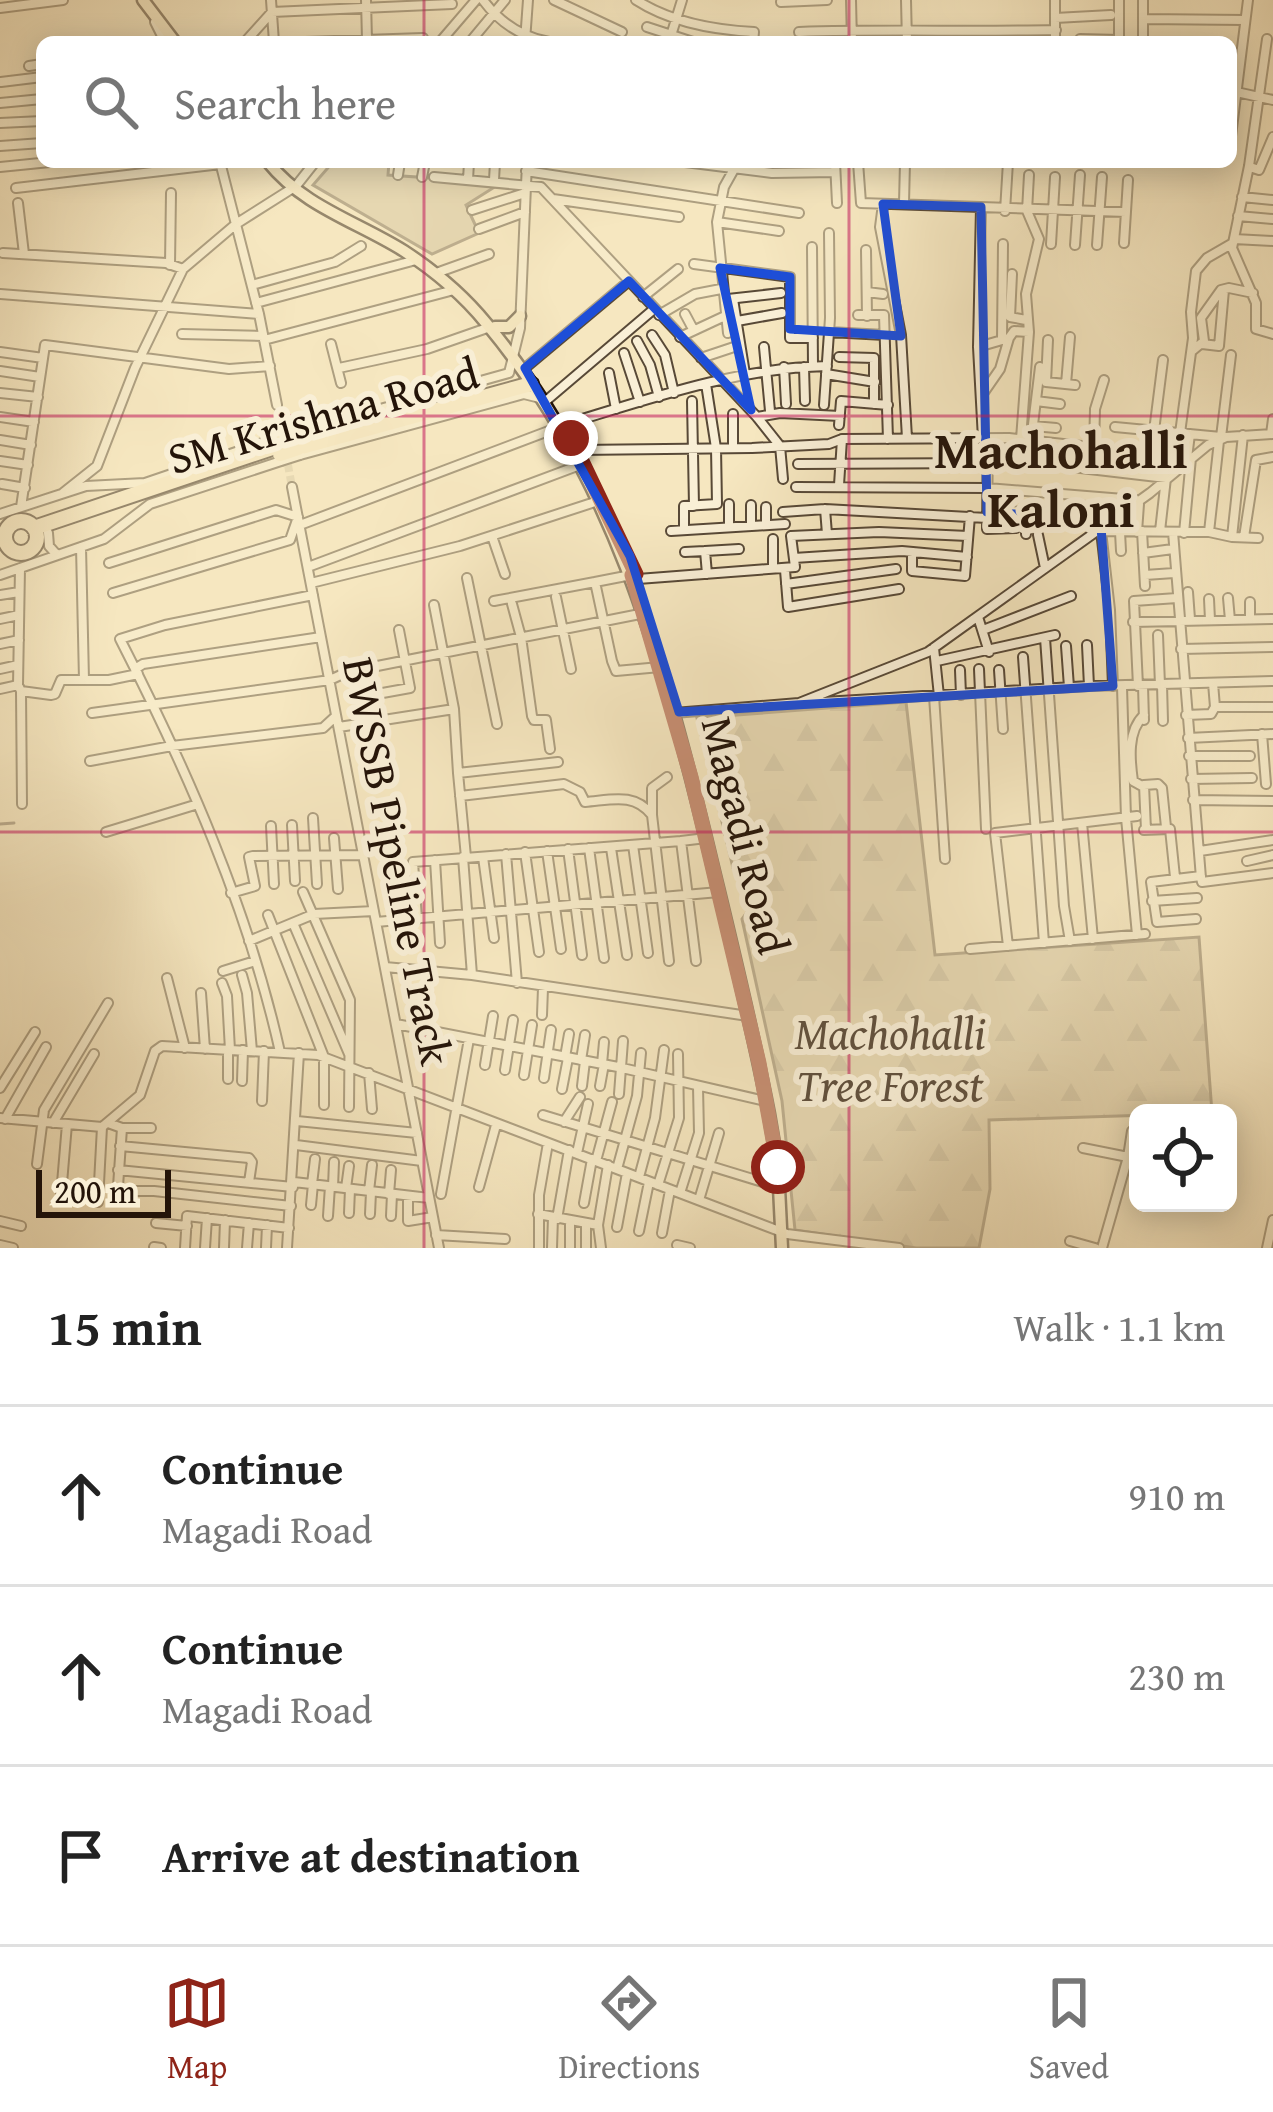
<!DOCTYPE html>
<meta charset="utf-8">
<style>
:root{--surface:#fff;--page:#f6f6f6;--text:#222;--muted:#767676;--line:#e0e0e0;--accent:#8f2418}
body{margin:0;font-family:"Gentium Book Plus",serif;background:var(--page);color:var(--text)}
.controls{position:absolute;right:36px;bottom:36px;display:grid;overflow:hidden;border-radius:18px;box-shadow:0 6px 30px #0003}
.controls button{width:108px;height:108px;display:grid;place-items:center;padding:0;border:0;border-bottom:3px solid var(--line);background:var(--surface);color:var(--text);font:60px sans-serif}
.scale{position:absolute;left:36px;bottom:30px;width:135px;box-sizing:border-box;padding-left:12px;border:6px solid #241409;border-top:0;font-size:33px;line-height:42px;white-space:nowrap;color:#241409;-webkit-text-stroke:9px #f9efd6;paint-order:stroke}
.stop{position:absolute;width:36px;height:36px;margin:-27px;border:9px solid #8f2418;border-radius:50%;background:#fff}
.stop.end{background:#8f2418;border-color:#fff;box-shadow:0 3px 12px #0008}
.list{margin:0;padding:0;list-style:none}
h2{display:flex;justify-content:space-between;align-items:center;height:156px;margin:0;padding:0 48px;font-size:51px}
h2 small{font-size:39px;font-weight:400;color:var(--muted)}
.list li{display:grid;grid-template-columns:78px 1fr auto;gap:36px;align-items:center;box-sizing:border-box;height:180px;padding:0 48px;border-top:3px solid var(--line)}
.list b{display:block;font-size:45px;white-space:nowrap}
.list p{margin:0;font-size:39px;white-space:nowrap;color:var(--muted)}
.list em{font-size:39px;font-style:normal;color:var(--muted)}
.icon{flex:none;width:66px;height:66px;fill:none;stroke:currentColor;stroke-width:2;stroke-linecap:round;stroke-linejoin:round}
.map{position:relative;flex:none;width:1273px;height:1248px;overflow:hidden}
.search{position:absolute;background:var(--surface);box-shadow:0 6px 30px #0003;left:36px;right:36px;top:36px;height:132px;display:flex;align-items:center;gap:30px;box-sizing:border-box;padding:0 42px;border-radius:18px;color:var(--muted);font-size:45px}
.sheet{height:696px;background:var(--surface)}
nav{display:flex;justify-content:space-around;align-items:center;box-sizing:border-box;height:168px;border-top:3px solid var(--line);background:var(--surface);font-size:33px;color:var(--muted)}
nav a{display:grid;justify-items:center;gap:6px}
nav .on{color:var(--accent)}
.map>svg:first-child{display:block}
.grass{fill:#d2c3a1;stroke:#7b6c55;stroke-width:3}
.forest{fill:url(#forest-firs);stroke:#7b6c55;stroke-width:3}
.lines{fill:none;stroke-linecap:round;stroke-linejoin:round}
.stream{stroke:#776752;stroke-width:3}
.minor-tunnel{stroke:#d6c7a5;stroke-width:8;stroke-dasharray:8 4;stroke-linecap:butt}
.minor-casing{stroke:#584937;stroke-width:12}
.major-casing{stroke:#241409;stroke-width:15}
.highway-casing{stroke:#241409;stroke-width:18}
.minor{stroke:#f9efd6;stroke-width:8}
.major{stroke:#f6e7c0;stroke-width:10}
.highway{stroke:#f6e7c0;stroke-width:14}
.minor-bridge-casing{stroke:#584937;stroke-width:12;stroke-linecap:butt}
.highway-bridge-casing{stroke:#241409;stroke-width:18;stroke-linecap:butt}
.minor-bridge{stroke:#f9efd6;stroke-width:8}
.highway-bridge{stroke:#f6e7c0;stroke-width:14}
.route{stroke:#8f2418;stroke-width:15}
.marked{fill:none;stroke:#1d4ed8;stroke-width:9;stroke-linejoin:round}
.grid{fill:none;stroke:#c2185b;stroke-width:3;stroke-opacity:0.55}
.labels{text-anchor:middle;stroke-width:12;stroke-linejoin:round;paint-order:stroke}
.street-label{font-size:45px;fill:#241409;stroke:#f9efd6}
.park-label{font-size:45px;font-style:italic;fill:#61513e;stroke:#f9efd6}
.quarter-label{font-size:51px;font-weight:bold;fill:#241409;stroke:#f9efd6}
</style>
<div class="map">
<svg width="1273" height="1248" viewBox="0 0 1273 1248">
<defs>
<pattern id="forest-firs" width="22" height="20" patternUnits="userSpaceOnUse" patternTransform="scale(3)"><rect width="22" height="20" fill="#d2c3a1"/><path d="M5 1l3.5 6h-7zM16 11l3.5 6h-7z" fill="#b4a789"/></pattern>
</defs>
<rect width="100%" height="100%" fill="#f6e7c0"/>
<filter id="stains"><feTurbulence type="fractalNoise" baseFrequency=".00167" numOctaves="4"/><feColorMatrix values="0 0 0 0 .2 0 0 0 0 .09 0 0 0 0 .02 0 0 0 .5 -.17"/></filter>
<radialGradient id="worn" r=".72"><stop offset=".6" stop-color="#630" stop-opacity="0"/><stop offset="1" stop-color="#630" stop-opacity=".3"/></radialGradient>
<path class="grass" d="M 333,162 L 389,162 L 388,175 L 490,182 L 493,188 L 466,205 L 479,233 L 432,254 L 313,185 Z"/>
<path class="forest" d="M 906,702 L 935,955 L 1199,937 L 1212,1113 L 989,1120 L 990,1189 L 979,1248 L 916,1248 L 795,1230 L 782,1101 L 742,919 L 758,897 L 754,876 L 733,868 L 697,718 Z"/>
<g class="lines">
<path class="stream" d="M 0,824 L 14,823"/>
<path class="minor-tunnel" d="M 277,405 L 292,487"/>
<defs>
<path id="minor" d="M 271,0 L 274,42
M 366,0 L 367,40
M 483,0 C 500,23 521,37 549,42
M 554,0 L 622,32
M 636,0 C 670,22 714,30 754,32 L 753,42
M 851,0 L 852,42
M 906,0 L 907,42
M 1055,0 L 1055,42
M 781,2 L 827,0
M 0,8 L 63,0
M 1055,18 L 1111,15
M 1143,19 L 1245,20
M 155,22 L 165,42
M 647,27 L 693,42
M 799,32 C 884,29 970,32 1056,30
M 1080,39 L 1119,40
M 1267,39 L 1249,166 L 1232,248 L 1256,303 L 1256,329 L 1273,334
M 525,41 L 528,0
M 245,42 L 272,12 L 452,4
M 305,42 L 423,38
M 440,42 L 476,0
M 470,42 L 505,0
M 669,42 L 682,0
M 1119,42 L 1119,0
M 1143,42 L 1143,0
M 29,66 L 42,64
M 1,82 L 42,77
M 1232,91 L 1273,100
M 0,103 L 42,99
M 0,123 L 42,121
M 1231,136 L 1248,0
M 0,146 L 42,143
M 220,162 L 259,314 L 277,405
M 685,162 L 772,173 L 835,172
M 835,162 L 837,203
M 858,162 L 861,203 L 1126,212
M 0,167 L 50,162
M 1250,167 L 1259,170 L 1273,137
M 526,171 L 799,213
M 398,175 L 400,162
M 422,177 L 425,162
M 434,177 L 541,187 L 757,417 L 780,446 L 783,479
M 468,180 L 469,162
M 494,180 L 495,162
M 16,188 L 221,164
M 1242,197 L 1273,200
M 553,199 L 679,217
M 18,203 L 24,254
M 904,203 L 905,162
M 883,204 L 880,227 L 901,335 L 907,438
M 981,207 L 978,347 L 983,439
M 472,210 L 525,193
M 1005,211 L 1008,162
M 1238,216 L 1273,219
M 717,222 L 779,231
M 479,229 L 525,212
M 1234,239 L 1273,241
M 1124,243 L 1128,180
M 1051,244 L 1055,177
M 1075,245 L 1080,175
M 1097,245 L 1102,177
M 812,247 L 813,366
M 866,250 L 867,316
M 3,253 L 166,263 L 183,269
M 694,264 L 790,277 L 790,338 L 813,338
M 170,265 L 171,193
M 439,272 L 489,254
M 1012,274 L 1010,317 L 1026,320
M 252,285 L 335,262 L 361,246
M 867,292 L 883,294
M 0,294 L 259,314
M 643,297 L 678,269
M 728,299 L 781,293
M 733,299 L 745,374
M 256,303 L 416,260
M 685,314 L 693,329
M 659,315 L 695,294 L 721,289
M 858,315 L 884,315 L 888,439
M 737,321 L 782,313
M 829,332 L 885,335
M 728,333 L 717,222 L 724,187 L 738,162
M 182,334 L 263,336
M 652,335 L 665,355 L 674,393
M 680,337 L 725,316
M 264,340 L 454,290
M 1002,340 L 1003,244
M 637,341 L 650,365 L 659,397
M 331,344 L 341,383
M 1202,344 L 1219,346 L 1224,290
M 764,347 L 770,411
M 978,347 L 1009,338 L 1014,331 L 1029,332
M 1192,351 L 1204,341 L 1201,318 L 1221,290 L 1229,288 L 1253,293
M 0,352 L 43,358
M 624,353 L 640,402
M 839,357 L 874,358 L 874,404
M 701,358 L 740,345
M 784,367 L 786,404
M 804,367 L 805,401
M 339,368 L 427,349 L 490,327
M 525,368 L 629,281
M 0,371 L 40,377
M 609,373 L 616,409
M 826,374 L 875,382
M 1046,382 L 1048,340
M 1046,382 L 1075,385
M 1066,384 L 1070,337
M 0,393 L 38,397
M 982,395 L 1000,369 L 1009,338
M 547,400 L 654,309
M 692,401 L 694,506
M 1036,401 L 1060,404
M 824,405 L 830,318 L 829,233
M 0,417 L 34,422
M 757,417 L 780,413 L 840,416
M 563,425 C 649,399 736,368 827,366
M 839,425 L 841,401 L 888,405
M 1033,426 L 1056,428
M 1115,427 L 1221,437
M 1154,431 L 1163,360
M 294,433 L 509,373 L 520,328 L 527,162
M 1180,433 L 1193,338 L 1191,312 L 1196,271 L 1207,258 L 1233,243
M 1271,434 L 1273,419
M 1221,437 L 1231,355
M 988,438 L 987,529 L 1016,528
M 1021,439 L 1029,332 L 1026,294 L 1039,239 L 1027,211 L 1029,175
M 0,440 L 31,445
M 1031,441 L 1040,367
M 733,448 L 733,414
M 1094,448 L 1095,409 L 1104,380
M 578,450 L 752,448 L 829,444 L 842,439 L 1009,438 L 1191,458 L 1184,533
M 300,455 L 524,394 L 540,398
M 987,457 L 1166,478 L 1160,531
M 1187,458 L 1190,434
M 0,461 L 28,465
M 798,464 L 987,463
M 2,484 L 25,488
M 839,485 L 842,439
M 292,487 L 439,1248
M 796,487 L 987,488 L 1136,500
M 63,493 L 97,466 L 135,368 L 183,269 L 236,224 L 296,186 L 315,162
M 751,505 L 751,526
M 21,507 L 45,345 L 229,369 L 270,366
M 766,507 L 766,525
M 825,509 L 827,534
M 783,512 L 825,509 L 987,518
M 987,512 L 1027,511 L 1109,521
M 0,514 L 86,486 L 145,483 L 277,438
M 300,525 L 559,427
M 729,527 L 729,504
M 684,530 L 684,506 L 717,504 L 716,448 L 706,384
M 671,531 L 785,524
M 1097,531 L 1209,532 L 1232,537 L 1243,435
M 1101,531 L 1110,610 L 1113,686
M 1142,531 L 1145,586
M 1120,532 L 1121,551
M 1137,532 L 1139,504
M 1173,532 L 1201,878 L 1202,882 L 1273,873
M 1209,532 L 1219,441
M 48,533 L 49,546 L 57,555
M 1026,534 L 1027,511
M 1038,535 L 1045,568
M 492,536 L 505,574
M 1232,537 L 1258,538
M 1244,537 L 1256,460 L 1273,457
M 773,539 L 773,568
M 81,547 L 84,680
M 685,552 L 705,551
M 912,552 L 912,571 L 965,576 L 970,516
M 1143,553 L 1173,549
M 794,558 L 902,551 L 967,557
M 109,563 L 276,510 L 298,517 L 290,540 L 113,593
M 308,567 L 580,465
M 785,570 L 788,607 L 899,589
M 636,574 L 595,582 L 612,661 L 616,671 L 660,667
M 707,574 L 705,551 L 739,549
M 0,575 L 104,539 L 150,504 L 281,461
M 1145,575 L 1174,573
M 467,578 L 497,724
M 638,579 L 795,567 L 791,536 L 879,532 L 968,536
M 311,583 L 460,546 L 598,501
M 786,584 L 896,569
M 1188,592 L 1190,619
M 0,595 L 19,592
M 556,597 L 571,669
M 1228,598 L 1230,620
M 1209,599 L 1210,620
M 494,601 L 595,582
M 1250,602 L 1250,619
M 512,604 L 521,637 L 532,716 L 534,720 L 546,720 L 550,749
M 978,617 L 989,652
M 0,619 L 19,615
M 1133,622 L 1273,619
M 983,630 L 1071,596
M 1158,635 L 1160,685
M 1045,638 L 1064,906 L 1070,941
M 0,644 L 19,640
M 1087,645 L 1089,686
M 1066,646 L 1069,687
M 934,648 L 939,696
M 1181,649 L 1273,647
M 1023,657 L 1044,943
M 937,661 L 1055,635
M 0,669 L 18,665
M 135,669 L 143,664 L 321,637
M 979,669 L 986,829
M 960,670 L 961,695
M 999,670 L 1003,729
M 1213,683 L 1215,707 L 1273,707
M 18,685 L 20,568
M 1162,685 L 1163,721
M 1138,686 L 1134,601 L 1177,598
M 1143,686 L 1144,720
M 1122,687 L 1126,818 L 1137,935
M 0,689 L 18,685 L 21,691 L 51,695 L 55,694 L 61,680 L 109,680 L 138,674
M 21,692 L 22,804
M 377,694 L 410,688 L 399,630
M 934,696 L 945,859
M 807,703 L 1089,686 L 1273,681
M 454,709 L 458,773 L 558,762
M 92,713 L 330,680 L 347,672 L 645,613
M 674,713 L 799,703 L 928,652 L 1150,493 L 1208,445 L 1226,437 L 1273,434
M 1186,715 L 1211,714 L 1215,707
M 339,727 L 454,709 L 434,605
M 1262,734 L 1266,784
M 1188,738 L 1273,734
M 1189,756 L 1250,756
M 90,761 L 172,746 L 323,728 L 336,716
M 458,773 L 466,857
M 1191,779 L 1252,778
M 1142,786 L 1133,781 C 1130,760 1127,731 1144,715
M 460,796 L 564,784 L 580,792 L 585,802 C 611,800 634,792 652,815 L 652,788 L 667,777
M 1193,800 L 1273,801
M 652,815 L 669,961
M 313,818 L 317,884
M 1082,823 L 1093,939
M 292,825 L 295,881
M 271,826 L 274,884
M 1144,830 L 1170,829 L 1175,877
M 1146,830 L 1144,785 L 1158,784 L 1162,788 L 1166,827
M 106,832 L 198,804
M 334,838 L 338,889
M 681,841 L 706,838
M 633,845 L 648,953
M 589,848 L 604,958
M 611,848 L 627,955
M 568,849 L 582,955
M 547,851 L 561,949
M 1200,851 L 1273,840
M 525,852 L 539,952
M 506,854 L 517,983
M 463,857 L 472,975
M 483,857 L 494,938
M 435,860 L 440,943
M 1247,861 L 1273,855
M 393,891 L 395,921
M 303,892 L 350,1000 L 349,1107
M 231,893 L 255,886 L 249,857 L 253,856 L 363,855
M 1152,901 L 1197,898
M 268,915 L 324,1057 L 324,1105
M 417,919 L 413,862 L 681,841 L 696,961
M 1196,919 L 1157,922 L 1151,882 L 1201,876
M 376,922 L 719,892
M 293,923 L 349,1054
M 249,941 L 314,914 L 374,911
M 1008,946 L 995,833 L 1137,816
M 970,949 L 1145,934
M 385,967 L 472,975 L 748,1016
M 223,971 L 255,961
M 242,975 L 247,993 L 252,1051
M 167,978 L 185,1048
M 222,983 L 227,996 L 230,1050
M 201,993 L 205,1049
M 542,1015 L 543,988
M 396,1024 L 618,1067 L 765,1101
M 280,1052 C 248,908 187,770 120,639 L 165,625 L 313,595
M 565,1057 L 569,1034
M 581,1060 L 585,1035
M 602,1064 L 604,1042
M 485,1065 L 493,1016
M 505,1070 L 513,1020
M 369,1073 L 372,1109
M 524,1075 L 532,1025
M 544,1078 L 551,1030
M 228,1079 L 228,1050
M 242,1081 L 243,1050
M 582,1086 L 585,1061
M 600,1086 L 604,1064
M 0,1088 L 35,1032
M 562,1089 L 568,1058
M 619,1094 L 623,1041
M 262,1101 L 264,1051
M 543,1115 L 779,1187
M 0,1118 L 102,1127 L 140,1095 L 155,1051 L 162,1046 L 318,1055 L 787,1234 L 899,1248
M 5,1119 L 46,1047
M 297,1121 L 417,1133
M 564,1122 L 580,1097
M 53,1123 L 94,1054
M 108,1123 L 122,1128 L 151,1128
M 296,1145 L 422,1161
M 120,1146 L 249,1158 L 252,1162 L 249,1182
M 1083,1148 L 1128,1157 L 1102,1248
M 577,1153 L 588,1104
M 1128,1157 L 1132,1131
M 596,1161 L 612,1102
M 37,1164 L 44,1110 L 108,1003
M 617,1169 L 637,1096 L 641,1053
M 118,1170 L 293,1187
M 639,1177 L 655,1118 L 664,1050
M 294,1182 L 429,1198
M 312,1184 L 315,1159
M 658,1185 L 679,1118 L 678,1054
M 333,1187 L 334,1162
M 479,1187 L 496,1125
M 346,1188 L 349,1166
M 117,1191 L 154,1191 L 291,1206
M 369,1191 L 372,1165
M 680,1193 L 699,1133 L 698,1087
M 389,1194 L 391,1170
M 441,1194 L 469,1039
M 61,1195 L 67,1124
M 408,1196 L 408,1221 L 433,1217
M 699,1200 L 719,1133
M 117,1201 L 122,1128
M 98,1202 L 102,1127
M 584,1203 L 592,1159
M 311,1205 L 313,1184
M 349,1213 L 350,1189
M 370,1214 L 371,1192
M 538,1214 L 598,1225
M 328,1216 L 330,1186
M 391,1216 L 392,1194
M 557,1219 L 569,1150
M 570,1220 L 570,1248
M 0,1221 L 21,1226
M 156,1223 L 187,1226
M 586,1223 L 586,1248
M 617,1227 L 627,1173
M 639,1231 L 649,1182
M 662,1233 L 670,1190
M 436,1235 L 505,1239
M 1070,1241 L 1095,1248
M 0,1245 L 13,1248
M 677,1245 L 690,1248
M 154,1247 L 161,1248
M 185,1248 L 187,1216 L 289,1228
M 205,1248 L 207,1218
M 224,1248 L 225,1220
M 247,1248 L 249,1223
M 266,1248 L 267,1225
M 287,1248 L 299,1053
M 539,1248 L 539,1195 L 548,1143
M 552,1248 L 553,1217
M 601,1248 L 598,1225 L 608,1165
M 1267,1248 L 1273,1220"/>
<path id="major" d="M 143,0 L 175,42
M 268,162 C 304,207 356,221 404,251 C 433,270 464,296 486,323 C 612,474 660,652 706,838 C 728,930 751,1021 769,1114 L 778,1167 L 782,1248
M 495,327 L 509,327 L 520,316"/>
<path id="highway" d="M 298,448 L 531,384
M5 537a16 16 0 1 1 32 0a16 16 0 1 1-32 0Z
M 34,528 L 278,446"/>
</defs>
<use href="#minor" class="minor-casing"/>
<use href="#major" class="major-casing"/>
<use href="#highway" class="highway-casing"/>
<use href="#minor" class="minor"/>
<use href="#major" class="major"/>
<use href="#highway" class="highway"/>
<defs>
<path id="minor-bridge" d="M 277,438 L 294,433
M 281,461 L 300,455"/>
<path id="highway-bridge" d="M 280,454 L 298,448"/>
</defs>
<use href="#minor-bridge" class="minor-bridge-casing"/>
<use href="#highway-bridge" class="highway-bridge-casing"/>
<use href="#minor-bridge" class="minor-bridge"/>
<use href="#highway-bridge" class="highway-bridge"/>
</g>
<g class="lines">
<path class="route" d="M 571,438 L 636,574 L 632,575 L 691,777 L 759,1063 L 778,1167"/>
</g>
<path d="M0 0H1273V1248H0ZM 883,204 L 981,207 L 987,512 L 1109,521 L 1101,527 L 1113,686 L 679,712 L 630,556 L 525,368 L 629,281 L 751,410 L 720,268 L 790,277 L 790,329 L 901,336 Z" fill="#f6e7c0" fill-opacity=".55" fill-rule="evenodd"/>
<path class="marked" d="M 883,204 L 981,207 L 987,512 L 1109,521 L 1101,527 L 1113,686 L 679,712 L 630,556 L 525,368 L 629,281 L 751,410 L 720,268 L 790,277 L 790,329 L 901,336 Z"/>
<path class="grid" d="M 424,0 L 424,42M 849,0 L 849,42M 424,162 L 424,1248M 849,162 L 849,1248M 0,416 L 1273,416M 0,832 L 1273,832"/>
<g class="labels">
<g class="street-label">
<text transform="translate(323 415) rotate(-16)" y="16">SM Krishna Road</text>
<text transform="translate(746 835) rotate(76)" y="16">Magadi Road</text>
<text transform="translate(398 861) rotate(79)" y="16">BWSSB Pipeline Track</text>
</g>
<g class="park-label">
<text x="890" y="1049">Machohalli<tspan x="890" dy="52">Tree Forest</tspan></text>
</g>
<g class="quarter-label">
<text x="1061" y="468">Machohalli<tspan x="1061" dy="59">Kaloni</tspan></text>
</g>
</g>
<rect width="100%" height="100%" filter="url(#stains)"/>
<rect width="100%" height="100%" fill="url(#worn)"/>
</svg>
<div class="controls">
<button><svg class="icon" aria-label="locate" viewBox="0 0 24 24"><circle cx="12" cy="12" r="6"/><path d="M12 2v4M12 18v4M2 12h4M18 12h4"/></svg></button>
</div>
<div class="scale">200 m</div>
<div class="stop" style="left:778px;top:1167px"></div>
<div class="stop end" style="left:571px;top:438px"></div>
<div class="search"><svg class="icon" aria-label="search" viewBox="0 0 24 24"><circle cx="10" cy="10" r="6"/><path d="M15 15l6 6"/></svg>Search here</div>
</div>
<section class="sheet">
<h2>15 min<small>Walk · 1.1 km</small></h2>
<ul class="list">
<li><svg class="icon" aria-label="ahead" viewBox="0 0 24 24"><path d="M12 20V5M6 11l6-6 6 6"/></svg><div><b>Continue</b><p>Magadi Road</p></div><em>910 m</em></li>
<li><svg class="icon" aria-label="ahead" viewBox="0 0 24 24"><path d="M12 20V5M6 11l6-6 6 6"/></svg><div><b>Continue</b><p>Magadi Road</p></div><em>230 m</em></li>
<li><svg class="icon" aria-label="arrive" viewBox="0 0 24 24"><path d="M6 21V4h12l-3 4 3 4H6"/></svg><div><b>Arrive at destination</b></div></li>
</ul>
</section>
<nav>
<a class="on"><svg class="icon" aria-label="map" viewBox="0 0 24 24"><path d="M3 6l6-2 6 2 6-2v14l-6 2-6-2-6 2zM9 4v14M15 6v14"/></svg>Map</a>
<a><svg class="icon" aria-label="directions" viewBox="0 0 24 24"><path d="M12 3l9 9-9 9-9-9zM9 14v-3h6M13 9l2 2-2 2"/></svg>Directions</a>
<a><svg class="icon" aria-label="saved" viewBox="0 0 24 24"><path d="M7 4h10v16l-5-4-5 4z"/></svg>Saved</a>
</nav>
